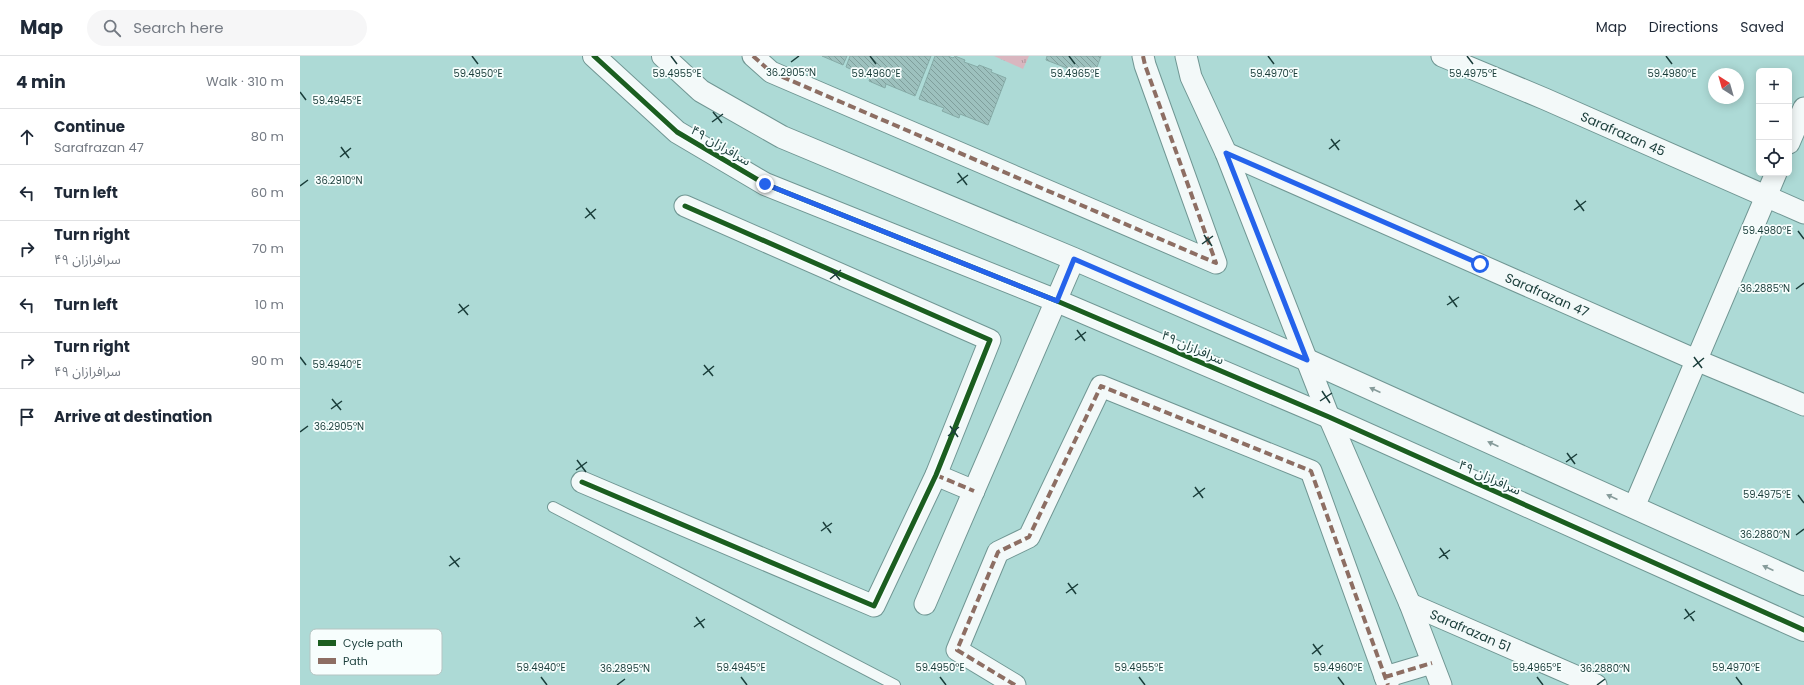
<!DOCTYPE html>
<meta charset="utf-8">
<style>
:root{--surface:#fff;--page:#f6f6f7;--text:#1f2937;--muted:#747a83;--line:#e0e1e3}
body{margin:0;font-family:Poppins,"Noto Sans Arabic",sans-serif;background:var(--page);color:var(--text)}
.controls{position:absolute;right:12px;top:12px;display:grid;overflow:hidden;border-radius:6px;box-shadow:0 2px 10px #0003}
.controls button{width:36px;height:36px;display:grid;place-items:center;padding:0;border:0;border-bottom:1px solid var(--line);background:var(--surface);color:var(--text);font:20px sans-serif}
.compass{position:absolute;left:1408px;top:12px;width:36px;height:36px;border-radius:50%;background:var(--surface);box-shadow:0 2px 10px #0003;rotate:323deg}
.stop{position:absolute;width:12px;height:12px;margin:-9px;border:3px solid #2563eb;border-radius:50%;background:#fff}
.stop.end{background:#2563eb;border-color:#fff;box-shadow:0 1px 4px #0008}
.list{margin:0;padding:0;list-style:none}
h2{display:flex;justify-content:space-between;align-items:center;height:52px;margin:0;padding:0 16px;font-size:17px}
h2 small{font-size:13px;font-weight:400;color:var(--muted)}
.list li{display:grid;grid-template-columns:26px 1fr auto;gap:12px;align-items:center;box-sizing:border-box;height:56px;padding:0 16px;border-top:1px solid var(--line)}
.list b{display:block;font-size:15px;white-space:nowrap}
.list p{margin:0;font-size:13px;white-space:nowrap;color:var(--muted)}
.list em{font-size:13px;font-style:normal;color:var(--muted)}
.icon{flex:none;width:22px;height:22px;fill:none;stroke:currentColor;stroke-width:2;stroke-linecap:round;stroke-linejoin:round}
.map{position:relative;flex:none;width:1504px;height:629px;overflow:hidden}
header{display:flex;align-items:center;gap:24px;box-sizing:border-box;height:56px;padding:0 20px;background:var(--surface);border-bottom:1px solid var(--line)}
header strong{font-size:19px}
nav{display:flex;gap:22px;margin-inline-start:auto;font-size:14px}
.search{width:280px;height:36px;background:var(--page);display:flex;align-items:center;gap:10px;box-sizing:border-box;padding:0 14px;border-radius:22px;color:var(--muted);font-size:15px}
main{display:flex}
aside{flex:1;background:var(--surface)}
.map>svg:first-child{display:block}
.park{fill:url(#park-tufts)}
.building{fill:url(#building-back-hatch);stroke:#86aba7}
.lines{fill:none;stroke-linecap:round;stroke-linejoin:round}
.service-casing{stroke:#709693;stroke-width:12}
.minor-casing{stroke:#709693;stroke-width:23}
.tertiary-casing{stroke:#709693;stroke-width:24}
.service{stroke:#f3f9f9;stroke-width:10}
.minor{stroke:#f3f9f9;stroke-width:21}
.tertiary{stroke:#f3f9f9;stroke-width:22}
.quiet{stroke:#8d6e63;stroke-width:4;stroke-dasharray:8 4;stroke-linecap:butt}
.cycleway-casing{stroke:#f7fefd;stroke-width:8}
.cycleway{stroke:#1b5e20;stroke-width:5}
.oneway{fill:#869b9a}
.route{stroke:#2563eb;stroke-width:5}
.ticks{fill:none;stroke:#1a3d3a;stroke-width:1.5}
.labels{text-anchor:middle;stroke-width:3.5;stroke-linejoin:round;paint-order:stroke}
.street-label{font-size:13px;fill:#1a3d3a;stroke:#f7fefd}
.key{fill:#f7fefd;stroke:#b5c4c2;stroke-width:1}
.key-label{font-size:11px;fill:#1a3d3a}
.ticks-label{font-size:10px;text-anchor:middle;fill:#1a3d3a;stroke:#f7fefd;stroke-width:3.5;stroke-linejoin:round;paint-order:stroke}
</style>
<header>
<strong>Map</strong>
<div class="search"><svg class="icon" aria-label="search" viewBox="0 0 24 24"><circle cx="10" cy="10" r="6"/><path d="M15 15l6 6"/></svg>Search here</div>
<nav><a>Map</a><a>Directions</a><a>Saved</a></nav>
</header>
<main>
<aside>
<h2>4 min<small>Walk · 310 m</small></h2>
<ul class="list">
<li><svg class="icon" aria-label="ahead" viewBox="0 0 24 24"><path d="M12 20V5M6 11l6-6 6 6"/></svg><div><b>Continue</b><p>Sarafrazan 47</p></div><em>80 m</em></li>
<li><svg class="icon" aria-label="left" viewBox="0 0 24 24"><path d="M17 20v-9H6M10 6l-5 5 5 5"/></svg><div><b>Turn left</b></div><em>60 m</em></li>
<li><svg class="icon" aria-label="right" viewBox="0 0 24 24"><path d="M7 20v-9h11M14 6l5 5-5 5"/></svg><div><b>Turn right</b><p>سرافرازان ۴۹</p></div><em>70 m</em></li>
<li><svg class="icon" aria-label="left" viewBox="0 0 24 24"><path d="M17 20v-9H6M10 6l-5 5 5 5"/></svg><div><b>Turn left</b></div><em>10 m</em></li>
<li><svg class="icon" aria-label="right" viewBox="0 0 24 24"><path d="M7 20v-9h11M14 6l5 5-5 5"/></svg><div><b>Turn right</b><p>سرافرازان ۴۹</p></div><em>90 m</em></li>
<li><svg class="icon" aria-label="arrive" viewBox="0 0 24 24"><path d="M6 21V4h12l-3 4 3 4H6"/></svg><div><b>Arrive at destination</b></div></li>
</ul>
</aside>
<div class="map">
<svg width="1504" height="629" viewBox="0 0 1504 629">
<defs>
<pattern id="park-tufts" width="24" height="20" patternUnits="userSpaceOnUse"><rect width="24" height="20" fill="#d9b6bf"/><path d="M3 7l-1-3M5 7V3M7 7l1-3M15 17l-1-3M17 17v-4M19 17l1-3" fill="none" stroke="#af959c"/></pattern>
<pattern id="building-back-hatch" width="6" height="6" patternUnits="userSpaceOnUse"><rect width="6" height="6" fill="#9dc1be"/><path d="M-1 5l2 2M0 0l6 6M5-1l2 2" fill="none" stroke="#7f9e9b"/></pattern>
</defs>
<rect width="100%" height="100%" fill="#addad6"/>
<path class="park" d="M 694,0 L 729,0 L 723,13 Z"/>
<path class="building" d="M 522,0 L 547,0 L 543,9 Z
M 550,0 L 631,0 L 615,40 L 586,28 L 585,32 L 569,25 L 570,22 L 546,11 Z
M 635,0 L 648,0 L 653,2 L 655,0 L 665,4 L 664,6 L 678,11 L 679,9 L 692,14 L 691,16 L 706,22 L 688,69 L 660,58 L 659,62 L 642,55 L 644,52 L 619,43 Z
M 747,0 L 801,0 L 793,22 L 746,4 Z"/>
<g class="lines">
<defs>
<path id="service" d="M 253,451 L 595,629"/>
<g id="minor">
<path d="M 453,0 L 471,16 L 916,207 L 845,9 L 843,0"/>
<path d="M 886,0 L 891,21 L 926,97 L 1029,361 L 1110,548 L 1141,629"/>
<path id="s1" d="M 1142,0 L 1245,43 L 1504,157"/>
<path d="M 1489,87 L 1504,52"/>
<path id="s2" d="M 926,97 L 1396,304 L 1504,349"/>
<path d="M 636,419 L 674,435"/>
<path d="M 282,426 L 574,550 L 636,419 L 690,284 L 385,150"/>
<path d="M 1334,451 L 1476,117"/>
<path d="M 625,548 L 774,203"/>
<path id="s3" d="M 1110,548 L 1296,629"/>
<path d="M 1085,621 L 1132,607"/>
<path d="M 715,629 L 657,594 L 698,496 L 729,481 L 801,330 L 1011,415 L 1088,629"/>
</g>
<path id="tertiary" d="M 294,0 L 377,76 L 465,128 L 757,245 L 1029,361 L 1504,574
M 363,0 L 401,35 L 482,81 L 774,203 L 1007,304 L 1504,528"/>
</defs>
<use href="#service" class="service-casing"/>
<use href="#minor" class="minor-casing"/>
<use href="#tertiary" class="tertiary-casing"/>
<use href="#service" class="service"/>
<use href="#minor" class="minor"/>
<use href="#tertiary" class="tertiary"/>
<path class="quiet" d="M 453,0 L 471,16 L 916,207 L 845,9 L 843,0
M 636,419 L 674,435
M 1085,621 L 1132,607
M 715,629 L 657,594 L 698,496 L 729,481 L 801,330 L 1011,415 L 1088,629"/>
<defs>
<path id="cycleway" d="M 294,0 L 377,76 L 465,128 L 757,245 L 1029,361 L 1504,574
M 282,426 L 574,550 L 636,419 L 690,284 L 385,150"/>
</defs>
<use href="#cycleway" class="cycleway-casing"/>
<use href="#cycleway" class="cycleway"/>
</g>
<defs><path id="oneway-solid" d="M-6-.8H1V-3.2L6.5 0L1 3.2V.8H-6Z"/></defs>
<g class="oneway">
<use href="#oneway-solid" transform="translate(1075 334) rotate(-156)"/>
<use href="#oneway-solid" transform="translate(1193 388) rotate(-156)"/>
<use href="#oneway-solid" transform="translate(1312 441) rotate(-156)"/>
<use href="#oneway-solid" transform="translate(1468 512) rotate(-156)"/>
</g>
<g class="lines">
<path class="route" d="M 465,128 L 757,245 L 774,203 L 1007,304 L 926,97 L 1180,208"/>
</g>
<path class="ticks" d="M 172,0 L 178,8M 371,0 L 377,8M 570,0 L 576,8M 769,0 L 775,8M 968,0 L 974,8M 1167,0 L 1173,8M 1366,0 L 1372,8M 491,6 L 499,0M 0,36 L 6,44M 413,56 L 422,67M 412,66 L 423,58M 1031,83 L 1039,94M 41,91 L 49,102M 1029,93 L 1040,84M 40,101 L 51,92M 658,117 L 667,129M 657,127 L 668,119M 0,130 L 8,124M 1276,144 L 1284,155M 286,152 L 295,163M 1274,154 L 1286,145M 285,162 L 296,153M 1498,175 L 1504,183M 904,179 L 912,190M 902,188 L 913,180M 531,213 L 540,224M 530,223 L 541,214M 1496,233 L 1504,227M 1149,240 L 1157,251M 159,248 L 168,259M 1147,249 L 1159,241M 158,257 L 169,249M 777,274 L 785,285M 775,284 L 786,276M 0,301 L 6,309M 1394,301 L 1402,312M 404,309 L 413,320M 1393,311 L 1404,302M 403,319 L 414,310M 1022,335 L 1030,347M 32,343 L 41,354M 1020,345 L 1032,337M 31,353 L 42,345M 650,370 L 658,381M 0,376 L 8,370M 648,380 L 659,371M 1267,397 L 1275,408M 277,404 L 286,416M 1266,406 L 1277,398M 276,414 L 287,406M 895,431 L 903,442M 1498,439 L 1504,447M 893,441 L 905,432M 523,466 L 531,477M 521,475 L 532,467M 1496,479 L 1504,473M 1140,492 L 1148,503M 150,500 L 159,511M 1139,502 L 1150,494M 149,510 L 160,502M 768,527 L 776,538M 766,537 L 778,528M 1385,553 L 1394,565M 396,561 L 404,572M 1384,563 L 1395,555M 394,571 L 405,563M 1013,588 L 1021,599M 1012,598 L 1023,589M 241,621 L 247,629M 441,621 L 447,629M 640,621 L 646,629M 839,621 L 845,629M 1038,621 L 1044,629M 1237,621 L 1243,629M 1436,621 L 1442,629M 317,629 L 325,623M 1297,629 L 1305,623"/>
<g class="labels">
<g class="street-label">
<text dy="5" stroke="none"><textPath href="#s1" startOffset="197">Sarafrazan 45</textPath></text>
<text transform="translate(421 89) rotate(30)" y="5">سرافرازان ۴۹</text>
<text dy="5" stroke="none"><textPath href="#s2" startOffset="351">Sarafrazan 47</textPath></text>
<text transform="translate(893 291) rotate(23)" y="5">سرافرازان ۴۹</text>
<text transform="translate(1190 421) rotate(24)" y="5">سرافرازان ۴۹</text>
<text dy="5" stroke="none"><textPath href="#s3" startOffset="66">Sarafrazan 51</textPath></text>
</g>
</g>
<rect x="10" y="573" width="132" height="46" rx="6" class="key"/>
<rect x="18" y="584" width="18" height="6" fill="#1b5e20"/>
<rect x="18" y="602" width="18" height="6" fill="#8d6e63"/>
<g class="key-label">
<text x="43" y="591">Cycle path</text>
<text x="43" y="609">Path</text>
</g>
<g class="ticks-label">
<text x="491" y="20">36.2905°N</text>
<text x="178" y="21">59.4950°E</text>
<text x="377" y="21">59.4955°E</text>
<text x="576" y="21">59.4960°E</text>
<text x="775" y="21">59.4965°E</text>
<text x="974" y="21">59.4970°E</text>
<text x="1173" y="21">59.4975°E</text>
<text x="1372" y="21">59.4980°E</text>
<text x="37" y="48">59.4945°E</text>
<text x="39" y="128">36.2910°N</text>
<text x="1467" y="178">59.4980°E</text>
<text x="1465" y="236">36.2885°N</text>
<text x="37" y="312">59.4940°E</text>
<text x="39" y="374">36.2905°N</text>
<text x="1467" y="442">59.4975°E</text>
<text x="1465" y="482">36.2880°N</text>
<text x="241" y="615">59.4940°E</text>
<text x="441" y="615">59.4945°E</text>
<text x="640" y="615">59.4950°E</text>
<text x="839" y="615">59.4955°E</text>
<text x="1038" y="615">59.4960°E</text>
<text x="1237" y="615">59.4965°E</text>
<text x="1436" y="615">59.4970°E</text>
<text x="325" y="616">36.2895°N</text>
<text x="1305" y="616">36.2880°N</text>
</g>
</svg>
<div class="controls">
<button>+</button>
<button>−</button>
<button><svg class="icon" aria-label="locate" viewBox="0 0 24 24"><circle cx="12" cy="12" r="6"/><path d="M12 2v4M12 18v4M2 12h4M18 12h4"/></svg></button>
</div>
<svg class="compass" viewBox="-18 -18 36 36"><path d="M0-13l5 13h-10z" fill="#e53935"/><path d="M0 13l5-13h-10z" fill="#747a83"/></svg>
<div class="stop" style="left:1180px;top:208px"></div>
<div class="stop end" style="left:465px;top:128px"></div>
</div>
</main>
